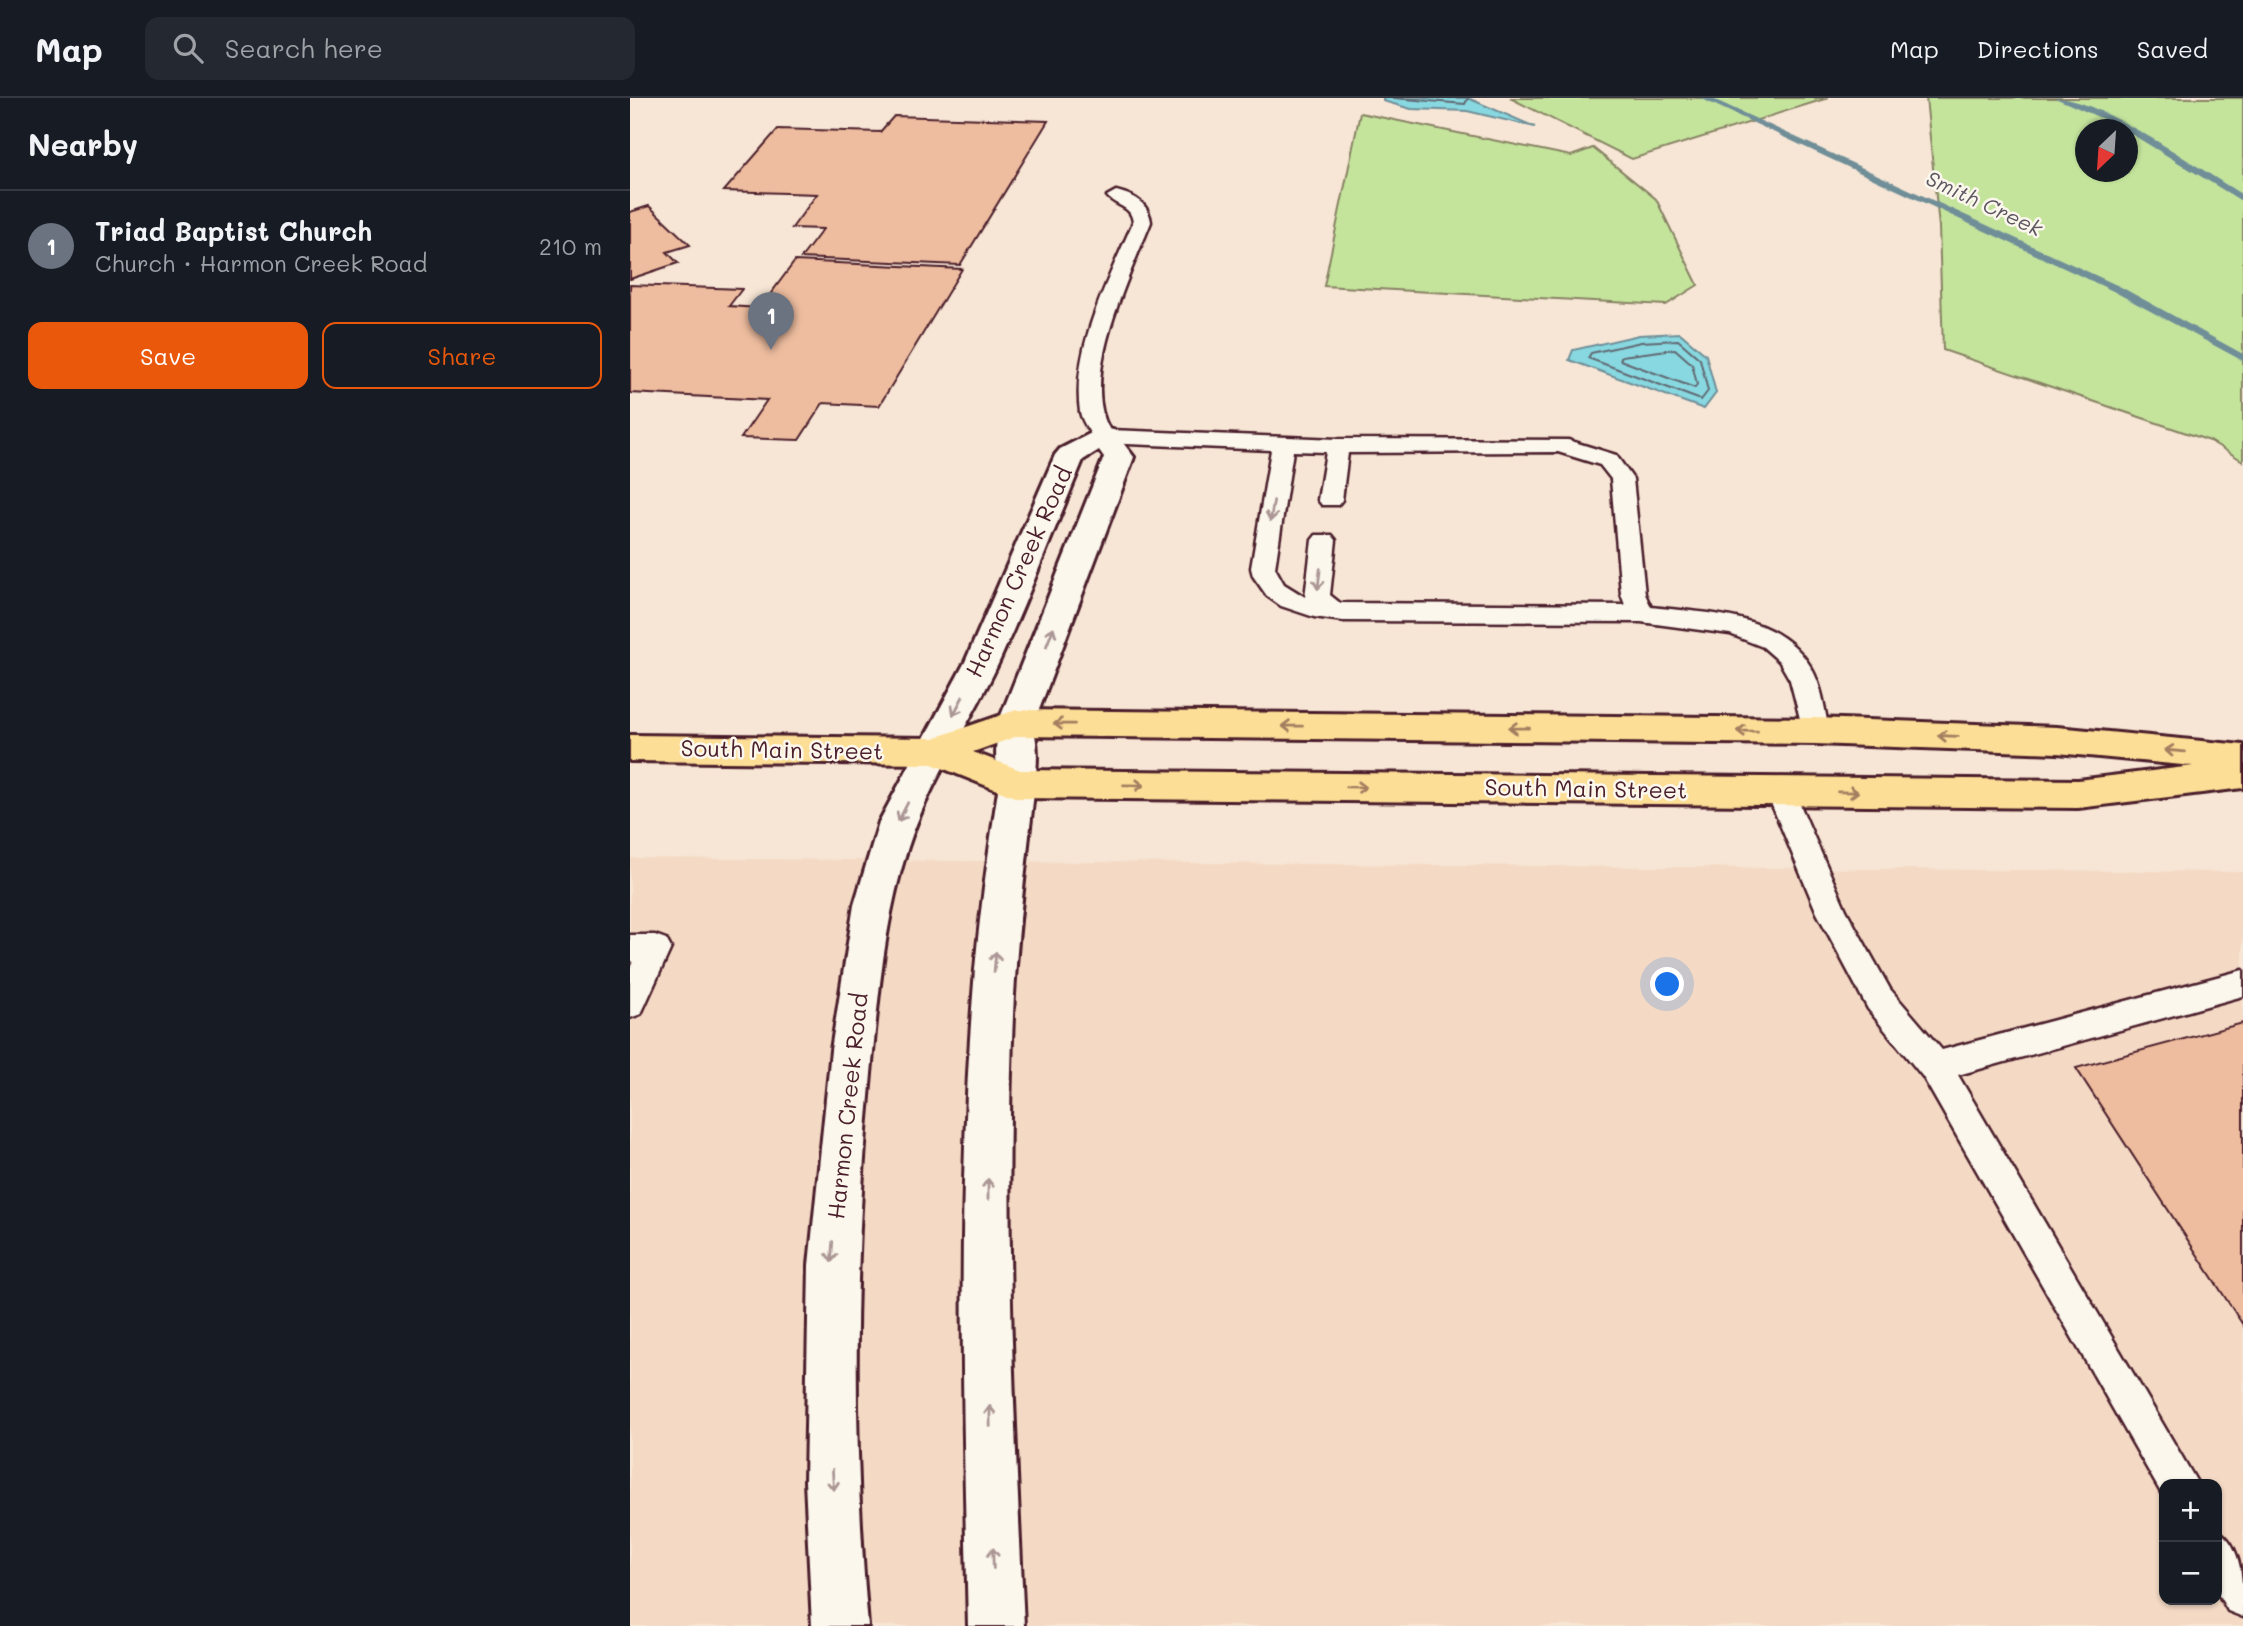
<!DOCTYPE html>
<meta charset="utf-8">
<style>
:root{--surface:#171b24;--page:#242831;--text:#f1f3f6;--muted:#9ea1a6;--line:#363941;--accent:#ea580c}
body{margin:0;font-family:Mali,sans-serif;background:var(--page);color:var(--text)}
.controls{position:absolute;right:21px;bottom:21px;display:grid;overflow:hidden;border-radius:14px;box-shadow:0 2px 5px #0004}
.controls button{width:63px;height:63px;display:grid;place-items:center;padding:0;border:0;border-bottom:2px solid var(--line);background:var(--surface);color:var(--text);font:35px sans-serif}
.compass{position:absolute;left:1445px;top:21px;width:63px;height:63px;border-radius:50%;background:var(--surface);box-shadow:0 2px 5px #0004;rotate:205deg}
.you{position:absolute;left:1038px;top:887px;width:24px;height:24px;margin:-18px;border:5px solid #fff;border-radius:50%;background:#1a73e8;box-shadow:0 0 0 10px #1a73e833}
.badge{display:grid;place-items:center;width:46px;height:46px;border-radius:50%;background:var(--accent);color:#fff;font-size:23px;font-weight:700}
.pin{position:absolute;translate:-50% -58px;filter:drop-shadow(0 2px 4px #0008)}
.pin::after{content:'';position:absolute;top:37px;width:24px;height:21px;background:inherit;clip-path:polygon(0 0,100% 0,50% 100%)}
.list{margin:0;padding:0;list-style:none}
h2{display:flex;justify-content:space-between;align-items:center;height:91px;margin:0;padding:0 28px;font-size:30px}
h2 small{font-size:23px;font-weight:400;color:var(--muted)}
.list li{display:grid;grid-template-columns:46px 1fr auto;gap:21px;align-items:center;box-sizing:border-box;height:112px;padding:0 28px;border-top:2px solid var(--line)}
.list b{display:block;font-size:26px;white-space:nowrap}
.list p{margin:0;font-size:23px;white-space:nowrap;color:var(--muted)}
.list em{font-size:23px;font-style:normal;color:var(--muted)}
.actions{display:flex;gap:14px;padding:21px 28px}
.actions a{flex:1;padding:16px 0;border:2px solid var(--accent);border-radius:14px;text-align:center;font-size:24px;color:var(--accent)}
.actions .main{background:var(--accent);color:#fff}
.icon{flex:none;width:38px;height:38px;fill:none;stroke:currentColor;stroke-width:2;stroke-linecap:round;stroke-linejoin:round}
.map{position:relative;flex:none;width:1613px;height:1528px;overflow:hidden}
header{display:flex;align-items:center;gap:42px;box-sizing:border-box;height:98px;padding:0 35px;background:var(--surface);border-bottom:2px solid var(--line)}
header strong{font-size:33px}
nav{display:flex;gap:38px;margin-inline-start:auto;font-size:24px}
.search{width:490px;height:63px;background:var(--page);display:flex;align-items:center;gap:18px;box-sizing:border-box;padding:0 24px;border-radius:14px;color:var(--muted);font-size:26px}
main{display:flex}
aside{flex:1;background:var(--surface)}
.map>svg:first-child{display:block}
.built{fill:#f4dac5;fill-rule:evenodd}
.green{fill:#c4e49c;stroke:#878264;stroke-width:2;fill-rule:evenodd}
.water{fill:#87d8e0;stroke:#6f8e98;stroke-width:2}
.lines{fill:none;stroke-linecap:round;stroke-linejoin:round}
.shore{stroke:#626973;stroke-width:2}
.stream{fill:#6f8e98;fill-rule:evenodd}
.building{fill:#eebd9f;stroke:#4a1f2b;stroke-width:2}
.service-casing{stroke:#4a1f2b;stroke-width:5}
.minor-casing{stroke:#4a1f2b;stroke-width:6}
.tertiary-casing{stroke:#4a1f2b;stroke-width:6}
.primary-casing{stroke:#4a1f2b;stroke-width:6}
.service{fill:#fbf7ec;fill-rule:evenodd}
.minor{fill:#fbf7ec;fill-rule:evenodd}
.tertiary{fill:#fbf7ec;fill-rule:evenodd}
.primary{fill:#fdde96;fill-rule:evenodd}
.oneway{stroke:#ab9695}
.oneway2{stroke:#a47e60}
.labels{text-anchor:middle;stroke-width:5;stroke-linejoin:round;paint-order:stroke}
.far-water-label{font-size:21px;font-style:italic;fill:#5c5661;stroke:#fbf7ec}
.street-label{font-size:23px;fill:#4a1f2b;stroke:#fbf7ec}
</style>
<header>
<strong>Map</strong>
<div class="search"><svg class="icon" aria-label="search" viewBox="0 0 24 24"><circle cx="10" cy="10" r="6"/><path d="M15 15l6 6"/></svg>Search here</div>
<nav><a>Map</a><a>Directions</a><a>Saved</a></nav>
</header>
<main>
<aside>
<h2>Nearby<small></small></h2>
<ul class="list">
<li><span class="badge" style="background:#6b7280">1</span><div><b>Triad Baptist Church</b><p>Church · Harmon Creek Road</p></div><em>210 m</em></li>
</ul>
<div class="actions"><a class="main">Save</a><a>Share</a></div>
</aside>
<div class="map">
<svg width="1613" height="1528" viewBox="0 0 1613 1528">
<rect width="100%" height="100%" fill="#f7e6d5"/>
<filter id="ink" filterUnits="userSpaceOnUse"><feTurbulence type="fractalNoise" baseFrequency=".0143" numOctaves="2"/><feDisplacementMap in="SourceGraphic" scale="14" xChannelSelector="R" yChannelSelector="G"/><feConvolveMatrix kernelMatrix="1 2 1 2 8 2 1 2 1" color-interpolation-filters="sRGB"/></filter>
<g filter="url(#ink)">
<path class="built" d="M 0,760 L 1613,774 L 1613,1528 L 0,1528 ZM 1534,1386 L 1587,1386 L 1587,1502 L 1534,1502 Z"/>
<path class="green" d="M 880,0 L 1198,0 L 1002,61 Z
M 1296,0 L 1613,0 L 1613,363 L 1580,343 L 1313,252 L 1309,129 ZM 1456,32 L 1498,32 L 1498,74 L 1456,74 Z
M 730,15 L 941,58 L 963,50 L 1026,101 L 1068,187 L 1036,207 L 694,188 Z"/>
<path class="water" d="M 753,0 L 838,0 L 905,29 L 837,13 L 781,11 L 753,3 Z
M 1050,235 L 1076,257 L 1086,295 L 1074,311 L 939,262 L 943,252 L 1009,237 Z"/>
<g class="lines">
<path class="shore" d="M 763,0 L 835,6 L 838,0
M 1048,242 L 1070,261 L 1078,293 L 1071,302 L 958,260 L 961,255 L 1011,244 Z
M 1045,251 L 1062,266 L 1067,286 L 1065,290 L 990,262 L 992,258 Z"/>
<path class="stream" d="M 1070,0 L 1081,0 L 1491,189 L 1613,256 L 1613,263 L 1483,193 Z
M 1425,0 C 1470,0 1571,72 1613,97 L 1613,104 L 1498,34 L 1498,32 Z"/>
</g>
<path class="building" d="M 264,18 L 418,23 L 330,167 L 171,160 L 193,131 L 162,130 L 187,96 L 94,93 L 148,31 L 250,34 Z
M 19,108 L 60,147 L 37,154 L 48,165 L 0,181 L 0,114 Z
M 165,163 L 332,171 L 249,308 L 193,305 L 169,342 L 111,340 L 137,302 L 0,295 L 0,187 L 112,191 L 99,208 L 130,210 Z
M 1613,925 L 1613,1227 L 1446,970 Z"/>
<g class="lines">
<defs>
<path id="service" d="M 486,93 C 503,97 519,105 521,124 C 501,175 448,281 480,332 L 708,341 L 938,342 L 986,357 L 1003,381 L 1015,496 L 1021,509 C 1079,516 1154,514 1184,575 C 1193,593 1195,614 1199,633 L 1195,640 L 1185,643 L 1175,640 L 1160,582 L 1149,563 L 1133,549 L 1100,536 L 1011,524 L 713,523 L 684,519 L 651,508 L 637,498 L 623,478 L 621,470 L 641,352 L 473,345 L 465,343 C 460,334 452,324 450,314 C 441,250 479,181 503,124 C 501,107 486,109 477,98 ZM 663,353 L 696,354 L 688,402 L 692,407 L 708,407 L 712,402 L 718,355 L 928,354 L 970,367 L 981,381 L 991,496 L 995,507 L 710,505 L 700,497 L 706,442 L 702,437 L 686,437 L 682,442 L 675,499 L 654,486 L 645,470 Z
M 1150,682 L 1160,685 L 1164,693 L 1216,812 L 1260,891 L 1312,952 L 1613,872 L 1613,898 L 1328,977 L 1568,1386 L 1534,1386 L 1534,1400 L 1293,979 L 1238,911 L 1187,815 L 1136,693 L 1140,685 Z
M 0,837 L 25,837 L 36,841 L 41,850 L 11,916 L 0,920 L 0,871 L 3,863 L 0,863 Z
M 1587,1432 C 1613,1447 1613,1486 1613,1519 L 1598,1513 L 1587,1494 Z"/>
<path id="minor" d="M 473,329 L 483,332 L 504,359 L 404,625 L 398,634 L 386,638 L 374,634 L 368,625 L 474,359 L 469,352 L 453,362 C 425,429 399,498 369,564 C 340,626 299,684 278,749 C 254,822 248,901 241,976 C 223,1161 222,1344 238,1528 L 182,1528 L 175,1383 L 179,1167 L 201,952 L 224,807 L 249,724 L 335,564 L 425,357 L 430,351 Z
M 387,672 L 400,676 L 405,686 C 397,756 388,826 384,897 C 373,1107 384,1318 394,1528 L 338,1528 C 333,1318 327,1107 343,897 C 348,826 358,756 369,686 L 374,676 Z"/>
<path id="tertiary" d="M 386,612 L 398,616 C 409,634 410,678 400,696 L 387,700 L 374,696 C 364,678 363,634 374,616 Z"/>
<path id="primary" d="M 386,612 L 1185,620 L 1427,629 L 1613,647 L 1613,690 L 1448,710 L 387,700 L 302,666 L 0,663 L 0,637 L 304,640 ZM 388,638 L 1185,646 L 1427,655 L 1563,668 L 1448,682 L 390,672 L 343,654 Z"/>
</defs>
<use href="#service" class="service-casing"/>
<use href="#minor" class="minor-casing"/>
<use href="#tertiary" class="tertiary-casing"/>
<use href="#primary" class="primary-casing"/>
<use href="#service" class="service"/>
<use href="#minor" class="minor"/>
<use href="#tertiary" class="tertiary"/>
<use href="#primary" class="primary"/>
</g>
<defs><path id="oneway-shaft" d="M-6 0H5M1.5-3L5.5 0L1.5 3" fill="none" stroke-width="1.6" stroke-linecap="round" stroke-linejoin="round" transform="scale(1.75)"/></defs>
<g class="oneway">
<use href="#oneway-shaft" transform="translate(642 413) rotate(99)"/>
<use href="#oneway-shaft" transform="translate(689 481) rotate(97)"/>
<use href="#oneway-shaft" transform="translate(420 539) rotate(-69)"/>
<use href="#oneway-shaft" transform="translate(328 608) rotate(118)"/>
<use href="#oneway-shaft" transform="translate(273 714) rotate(117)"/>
<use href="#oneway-shaft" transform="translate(365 864) rotate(-85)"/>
<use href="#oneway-shaft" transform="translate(358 1091) rotate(-90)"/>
<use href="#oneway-shaft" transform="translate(202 1154) rotate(94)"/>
<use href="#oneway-shaft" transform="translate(360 1318) rotate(-91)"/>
<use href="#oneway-shaft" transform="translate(203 1382) rotate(87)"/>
<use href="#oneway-shaft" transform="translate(363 1460) rotate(-92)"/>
</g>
<g class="oneway2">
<use href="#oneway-shaft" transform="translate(434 626) rotate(-179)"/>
<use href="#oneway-shaft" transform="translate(662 628) rotate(-179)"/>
<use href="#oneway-shaft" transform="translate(889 630) rotate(-179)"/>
<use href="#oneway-shaft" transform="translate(1117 633) rotate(-179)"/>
<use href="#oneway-shaft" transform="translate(1318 638) rotate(-178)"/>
<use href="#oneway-shaft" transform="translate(1545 653) rotate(-175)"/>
<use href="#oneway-shaft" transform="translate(504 687) rotate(1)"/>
<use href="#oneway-shaft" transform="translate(726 689) rotate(1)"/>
<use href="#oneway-shaft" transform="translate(1218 694) rotate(1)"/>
</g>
</g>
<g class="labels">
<g class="far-water-label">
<text transform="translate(1354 106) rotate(25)" y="7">Smith Creek</text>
</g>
<g class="street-label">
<text transform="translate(389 474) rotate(-66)" y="8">Harmon Creek Road</text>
<text transform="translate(152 652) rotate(1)" y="8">South Main Street</text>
<text transform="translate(956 691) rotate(1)" y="8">South Main Street</text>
<text transform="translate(218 1008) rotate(-84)" y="8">Harmon Creek Road</text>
</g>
</g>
</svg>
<div class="controls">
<button>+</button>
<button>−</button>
</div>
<svg class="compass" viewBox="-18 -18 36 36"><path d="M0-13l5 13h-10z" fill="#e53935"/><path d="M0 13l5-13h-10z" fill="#9ea1a6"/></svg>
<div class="you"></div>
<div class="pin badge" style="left:141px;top:252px;background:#6b7280">1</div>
</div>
</main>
